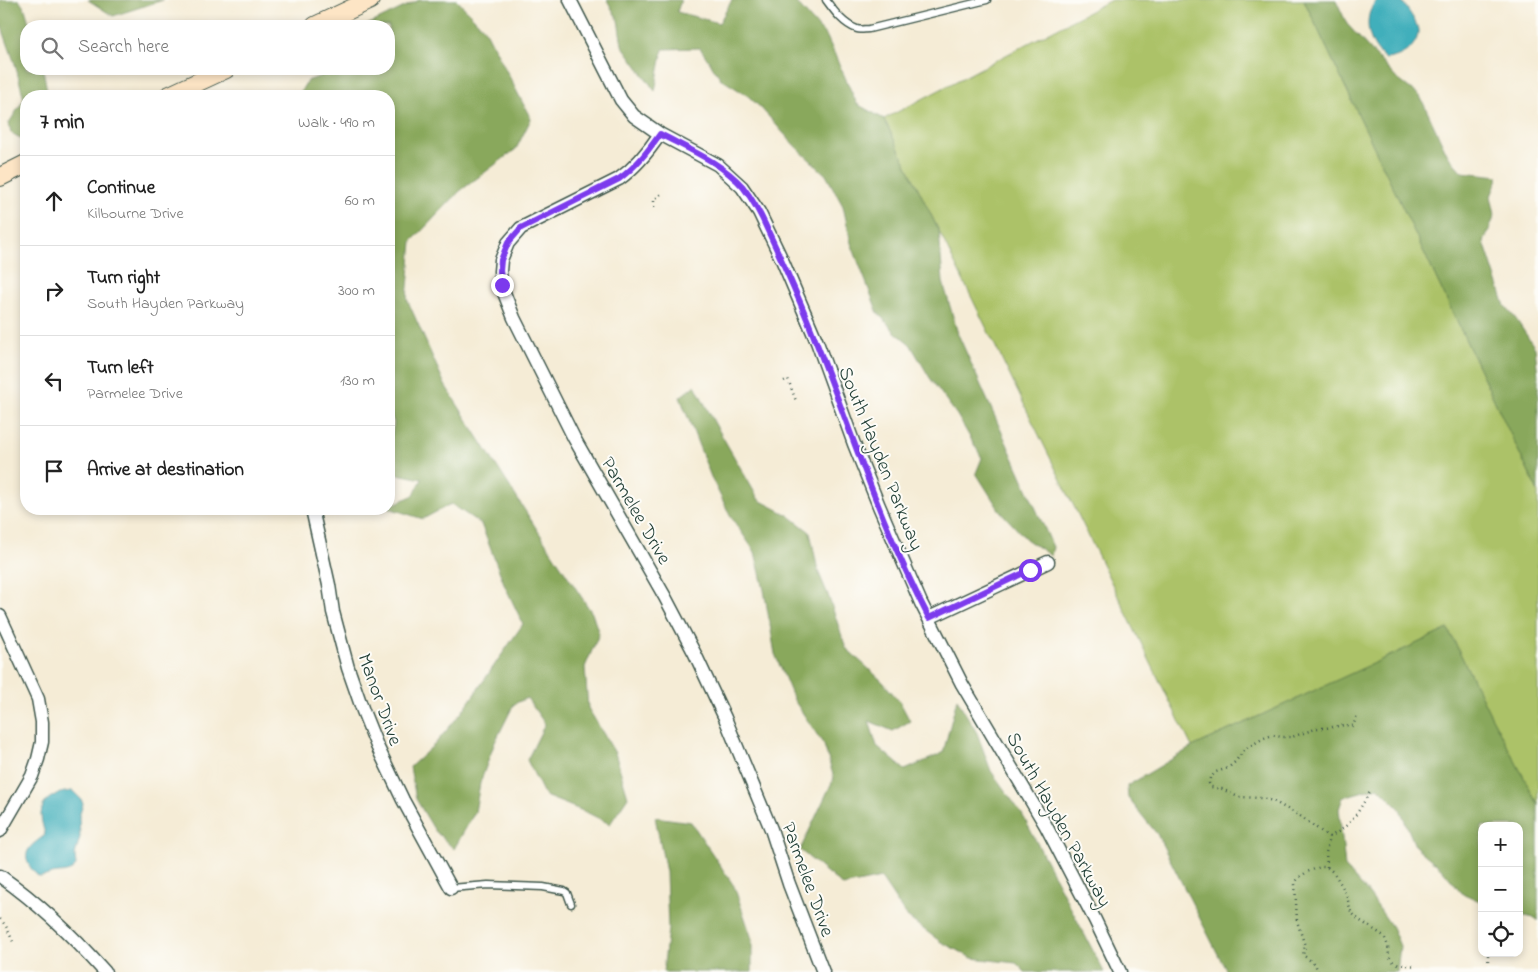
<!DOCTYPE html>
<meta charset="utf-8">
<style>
:root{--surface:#fff;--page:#f6f6f6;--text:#222;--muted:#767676;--line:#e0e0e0}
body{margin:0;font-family:"Indie Flower",sans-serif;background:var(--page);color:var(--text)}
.controls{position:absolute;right:15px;bottom:15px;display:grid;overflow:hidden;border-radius:10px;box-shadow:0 2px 8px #0003}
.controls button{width:45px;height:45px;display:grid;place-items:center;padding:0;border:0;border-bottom:1px solid var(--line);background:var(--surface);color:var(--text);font:25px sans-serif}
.stop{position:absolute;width:15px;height:15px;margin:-11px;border:4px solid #7c3aed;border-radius:50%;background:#fff}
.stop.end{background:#7c3aed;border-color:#fff;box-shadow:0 1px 5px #0008}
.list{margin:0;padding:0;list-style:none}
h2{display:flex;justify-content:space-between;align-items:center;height:65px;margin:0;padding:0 20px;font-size:21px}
h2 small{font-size:16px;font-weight:400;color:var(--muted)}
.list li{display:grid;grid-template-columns:32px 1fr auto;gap:15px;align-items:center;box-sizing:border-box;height:90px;padding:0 20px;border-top:1px solid var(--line)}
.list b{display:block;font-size:19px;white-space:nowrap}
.list p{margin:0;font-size:16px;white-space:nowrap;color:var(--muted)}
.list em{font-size:16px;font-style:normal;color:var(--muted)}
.icon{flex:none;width:28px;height:28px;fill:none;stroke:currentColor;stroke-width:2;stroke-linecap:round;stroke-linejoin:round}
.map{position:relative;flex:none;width:1538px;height:972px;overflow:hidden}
.search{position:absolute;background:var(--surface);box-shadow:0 2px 8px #0003;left:20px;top:20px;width:375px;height:55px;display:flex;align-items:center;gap:12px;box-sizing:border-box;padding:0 18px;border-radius:20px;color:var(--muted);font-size:19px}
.panel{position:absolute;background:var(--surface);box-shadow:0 2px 8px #0003;left:20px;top:90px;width:375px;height:425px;border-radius:20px}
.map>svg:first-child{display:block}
.green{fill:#acc267;stroke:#66804e}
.forest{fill:#89a85c;stroke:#547248}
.water{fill:#3fafbb;stroke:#2f7678}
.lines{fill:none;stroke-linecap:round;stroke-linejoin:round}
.service-casing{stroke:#3f574c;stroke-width:9}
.minor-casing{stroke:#3f574c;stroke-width:15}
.secondary-casing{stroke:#3f574c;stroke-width:20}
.path{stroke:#3f574c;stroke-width:2.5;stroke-dasharray:1 4;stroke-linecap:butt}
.service{stroke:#fff;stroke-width:6}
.minor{stroke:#fff;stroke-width:12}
.secondary{stroke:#fde5c5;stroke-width:18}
.route{stroke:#7c3aed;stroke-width:6}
.labels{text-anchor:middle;stroke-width:4;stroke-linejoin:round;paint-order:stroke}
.street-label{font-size:20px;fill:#1f3d34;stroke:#fdfcf7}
</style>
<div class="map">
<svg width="1538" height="972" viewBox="0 0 1538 972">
<rect width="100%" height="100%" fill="#fdfcf7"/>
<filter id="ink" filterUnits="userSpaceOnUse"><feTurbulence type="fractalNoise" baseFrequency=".02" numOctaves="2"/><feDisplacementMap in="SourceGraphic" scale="10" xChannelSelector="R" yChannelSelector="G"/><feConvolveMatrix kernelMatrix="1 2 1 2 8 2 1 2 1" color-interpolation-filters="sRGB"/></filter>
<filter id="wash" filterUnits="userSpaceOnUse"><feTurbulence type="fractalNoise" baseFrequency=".0096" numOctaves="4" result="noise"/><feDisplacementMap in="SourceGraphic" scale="20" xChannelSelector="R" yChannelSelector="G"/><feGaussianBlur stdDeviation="1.12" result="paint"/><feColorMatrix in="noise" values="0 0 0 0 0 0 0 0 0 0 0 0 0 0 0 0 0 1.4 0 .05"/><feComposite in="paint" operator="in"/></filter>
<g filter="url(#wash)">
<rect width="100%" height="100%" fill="#f5ecd6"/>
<path class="green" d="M 1111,0 L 1304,0 L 1538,492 L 1538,804 L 1489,712 L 1448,629 L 1192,747 L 884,119 Z"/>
<path class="forest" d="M 0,0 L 19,0 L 25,9 L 30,26 L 26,26 L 26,69 L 43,69 L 48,96 L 26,96 L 26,141 L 11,133 L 9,123 L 24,99 L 15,64 L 0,22 Z
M 88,0 L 163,0 L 113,16 Z
M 419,0 L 457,0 L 486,31 L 531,119 L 516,149 L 460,191 L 412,241 L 407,299 L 445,385 L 538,531 L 592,613 L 599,634 L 585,667 L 588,708 L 615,753 L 628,797 L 610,824 L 588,813 L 545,796 L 527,760 L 545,724 L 527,698 L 514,704 L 495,742 L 480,783 L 475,812 L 454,849 L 435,831 L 416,799 L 410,767 L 435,744 L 462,712 L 523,624 L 505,586 L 481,524 L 451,504 L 423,519 L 389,508 L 389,506 L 414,495 L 422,479 L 393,473 L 390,443 L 394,423 L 389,409 L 389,96 L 298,96 L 307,81 L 341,69 L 389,69 L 389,26 L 365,26 Z
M 607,0 L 681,0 L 677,12 L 719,23 L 732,0 L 794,0 L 827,37 L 857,104 L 884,119 L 939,231 L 943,282 L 958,334 L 1053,547 L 1051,556 L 1026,539 L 1000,511 L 976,473 L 982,458 L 957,415 L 930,378 L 910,344 L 895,332 L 878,313 L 851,243 L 843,206 L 826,175 L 795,146 L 761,108 L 748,96 L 721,79 L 700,48 L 663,49 L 655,91 L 622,45 L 618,20 Z
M 1304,0 L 1336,0 L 1347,24 L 1396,78 L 1420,96 L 1448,156 L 1462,172 L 1499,176 L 1491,196 L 1495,215 L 1484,242 L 1505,306 L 1516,319 L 1535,348 L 1538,377 L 1538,492 Z
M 695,385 L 714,422 L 759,500 L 788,515 L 810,532 L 818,571 L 828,595 L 846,648 L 883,682 L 900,702 L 910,721 L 893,731 L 869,721 L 877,746 L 905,770 L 943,753 L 957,699 L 977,733 L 991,771 L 1022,814 L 1104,972 L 1025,972 L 1016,963 L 972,958 L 941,942 L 907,917 L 881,878 L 843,886 L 800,850 L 834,778 L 824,745 L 794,700 L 775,654 L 764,590 L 755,552 L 731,517 L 711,477 L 680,397 Z
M 1448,629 L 1489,712 L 1538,804 L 1538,921 L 1535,918 L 1519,915 L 1519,826 L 1482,826 L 1482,902 L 1462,893 L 1442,869 L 1415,846 L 1400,809 L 1378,787 L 1343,797 L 1339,809 L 1345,867 L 1369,894 L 1392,927 L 1400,946 L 1397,972 L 1227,972 L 1157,834 L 1128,798 L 1127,786 L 1192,747 Z
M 655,817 L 691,822 L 734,886 L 752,939 L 752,972 L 663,972 L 668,929 L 666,872 Z"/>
<path class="water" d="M 1377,0 L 1400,0 L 1403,2 C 1407,10 1417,21 1418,30 C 1419,47 1400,58 1386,59 C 1368,47 1361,16 1377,0 Z
M 73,791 L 81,799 L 83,804 L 79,817 L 80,837 L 75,855 L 76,866 C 70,874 61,872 52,874 C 48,875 44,877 39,877 C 32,871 22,859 29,849 C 32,844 40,839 45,835 C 44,829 41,822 41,815 C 42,797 58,792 73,791 Z"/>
</g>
<g filter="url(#ink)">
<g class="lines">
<defs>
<path id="service" d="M 826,0 C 834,11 843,24 857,29 C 860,30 865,29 869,29 L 987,0
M 451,888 L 488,885 L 543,887 L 564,891 L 567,893 L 571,904"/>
<path id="minor" d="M 570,0 L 621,100 L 634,116 L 660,134 L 718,165 L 742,187 L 759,212 L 783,262 L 817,342 L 854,444 L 879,506 L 921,603 L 962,684 L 1046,826 L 1095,920 L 1120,972
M 660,134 C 648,152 636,167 619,179 L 521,228 L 508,243 L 501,260 L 500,271 L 501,285 L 514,318 L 574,438 L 665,597 L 695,654 L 725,718 L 771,829 L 789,884 L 823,972
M 312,509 L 329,585 L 333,612 L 348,668 L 363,711 L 377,746 L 403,800 L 451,888
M 0,616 L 38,699 L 42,722 L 42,742 L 38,759 L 32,776 L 0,831
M 929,618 L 1048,562
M 0,876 C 40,904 73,936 105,972"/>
<path id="secondary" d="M 315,26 L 370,0
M 168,96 L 226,69
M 0,177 L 26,164"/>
</defs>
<use href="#service" class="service-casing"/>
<use href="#minor" class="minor-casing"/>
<use href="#secondary" class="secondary-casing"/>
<path class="path" d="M 654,207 L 654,200 L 662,193
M 784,381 L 788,379 L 796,401
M 1329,837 C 1352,826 1357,813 1370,792
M 1327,867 L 1326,853 L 1329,837 L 1300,816 L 1273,801 L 1262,798 L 1238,797 L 1222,789 L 1211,787 L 1209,783 L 1210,778 L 1216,772 L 1228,768 L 1235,762 L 1245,749 L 1264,738 L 1273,735 L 1281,737 L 1292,737 L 1318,728 L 1326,728 L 1345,725 L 1353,726 L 1357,715
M 0,919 L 6,926 L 14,944
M 1482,920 L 1482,928
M 1488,961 L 1488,953
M 1318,972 L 1315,964 L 1303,955 L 1305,946 L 1297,921 L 1295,884 L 1298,878 L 1307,872 L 1320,867 L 1327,867 L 1334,873 L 1342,886 L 1347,897 L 1351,912 L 1359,920 L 1384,936 L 1388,946 L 1389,956 L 1392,961 L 1399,964 L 1417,966"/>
<use href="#service" class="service"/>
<use href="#minor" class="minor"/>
<use href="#secondary" class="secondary"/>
</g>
</g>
<g class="lines" filter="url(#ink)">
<path class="route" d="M 502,285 L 500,271 L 501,260 L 508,243 L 521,228 L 619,179 C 637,166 647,152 660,134 C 688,149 721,162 743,187 C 754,201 762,217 769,233 C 780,256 790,279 800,302 C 844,407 876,517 929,618 L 1030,570"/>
</g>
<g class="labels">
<g class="street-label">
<text transform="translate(882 458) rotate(68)" y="7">South Hayden Parkway</text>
<text transform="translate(637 510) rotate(60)" y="7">Parmelee Drive</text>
<text transform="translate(381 699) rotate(70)" y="7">Manor Drive</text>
<text transform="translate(1060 819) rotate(61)" y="7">South Hayden Parkway</text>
<text transform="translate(809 879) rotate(70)" y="7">Parmelee Drive</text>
</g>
</g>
</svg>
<div class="controls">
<button>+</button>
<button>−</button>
<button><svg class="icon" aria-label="locate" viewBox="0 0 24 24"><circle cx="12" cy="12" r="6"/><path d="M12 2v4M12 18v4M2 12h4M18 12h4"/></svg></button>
</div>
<div class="stop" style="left:1030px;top:570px"></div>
<div class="stop end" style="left:502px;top:285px"></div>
<div class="search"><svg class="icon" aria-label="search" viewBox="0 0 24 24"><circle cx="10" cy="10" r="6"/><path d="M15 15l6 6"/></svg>Search here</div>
<section class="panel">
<h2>7 min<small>Walk · 490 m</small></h2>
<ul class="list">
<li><svg class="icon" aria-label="ahead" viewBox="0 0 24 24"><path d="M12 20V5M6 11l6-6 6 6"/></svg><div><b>Continue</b><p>Kilbourne Drive</p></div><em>60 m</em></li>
<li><svg class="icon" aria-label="right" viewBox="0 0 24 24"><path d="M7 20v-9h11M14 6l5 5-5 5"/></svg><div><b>Turn right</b><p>South Hayden Parkway</p></div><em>300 m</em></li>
<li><svg class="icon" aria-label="left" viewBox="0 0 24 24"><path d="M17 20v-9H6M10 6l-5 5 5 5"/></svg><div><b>Turn left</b><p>Parmelee Drive</p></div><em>130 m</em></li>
<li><svg class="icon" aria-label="arrive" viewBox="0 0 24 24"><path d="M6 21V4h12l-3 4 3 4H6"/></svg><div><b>Arrive at destination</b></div></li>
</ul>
</section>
</div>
